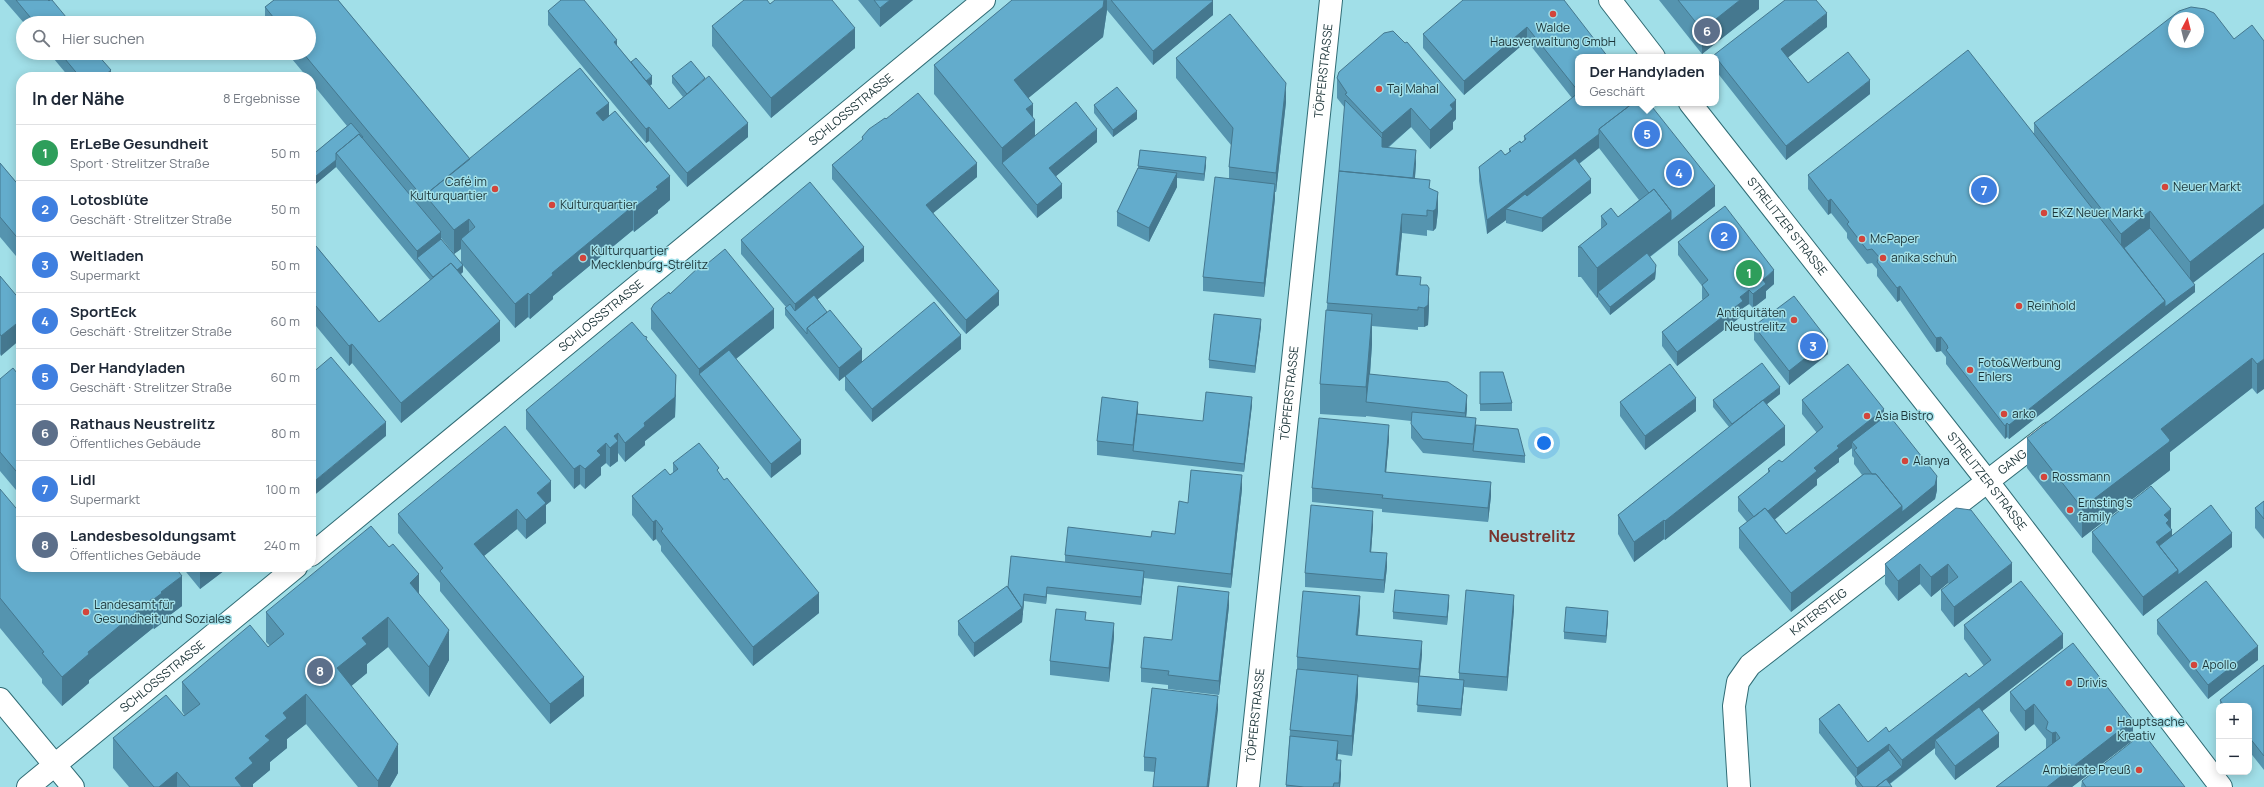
<!DOCTYPE html>
<html lang="de">
<meta charset="utf-8">
<style>
:root{--surface:#fff;--page:#f6f6f7;--text:#1f2937;--muted:#747a83;--line:#e0e1e3;--accent:#ea580c}
body{margin:0;font-family:Manrope,sans-serif;background:var(--page);color:var(--text)}
.controls{position:absolute;right:12px;bottom:12px;display:grid;overflow:hidden;border-radius:8px;box-shadow:0 2px 10px #0003}
.controls button{width:36px;height:36px;display:grid;place-items:center;padding:0;border:0;border-bottom:1px solid var(--line);background:var(--surface);color:var(--text);font:20px sans-serif}
.compass{position:absolute;left:2168px;top:12px;width:36px;height:36px;border-radius:50%;background:var(--surface);box-shadow:0 2px 10px #0003;rotate:7deg}
.you{position:absolute;left:1544px;top:443px;width:14px;height:14px;margin:-10px;border:3px solid #fff;border-radius:50%;background:#1a73e8;box-shadow:0 0 0 6px #1a73e833}
.badge{display:grid;place-items:center;width:26px;height:26px;border-radius:50%;background:var(--accent);color:#fff;font-size:13px;font-weight:700}
.pin{position:absolute;translate:-50% -50%;border:2px solid #fff;box-shadow:0 1px 4px #0006}
.popup{position:absolute;left:1575px;top:54px;width:144px;height:52px;box-sizing:border-box;display:grid;place-content:center;border-radius:8px;background:var(--surface);filter:drop-shadow(0 1px 3px #0005);font-size:13px;white-space:nowrap;color:var(--muted)}
.popup b{font-size:15px;color:var(--text)}
.popup::after{content:'';position:absolute;left:50%;top:100%;margin-left:-8px;border:8px solid transparent;border-top-color:var(--surface)}
.list{margin:0;padding:0;list-style:none}
h2{display:flex;justify-content:space-between;align-items:center;height:52px;margin:0;padding:0 16px;font-size:17px}
h2 small{font-size:13px;font-weight:400;color:var(--muted)}
.list li{display:grid;grid-template-columns:26px 1fr auto;gap:12px;align-items:center;box-sizing:border-box;height:56px;padding:0 16px;border-top:1px solid var(--line)}
.list b{display:block;font-size:15px;white-space:nowrap}
.list p{margin:0;font-size:13px;white-space:nowrap;color:var(--muted)}
.list em{font-size:13px;font-style:normal;color:var(--muted)}
.icon{flex:none;width:22px;height:22px;fill:none;stroke:currentColor;stroke-width:2;stroke-linecap:round;stroke-linejoin:round}
.map{position:relative;flex:none;width:2264px;height:787px;overflow:hidden}
.search{position:absolute;background:var(--surface);box-shadow:0 2px 10px #0003;left:16px;top:16px;width:300px;height:44px;display:flex;align-items:center;gap:10px;box-sizing:border-box;padding:0 14px;border-radius:22px;color:var(--muted);font-size:15px}
.panel{position:absolute;background:var(--surface);box-shadow:0 2px 10px #0003;left:16px;top:72px;width:300px;height:500px;border-radius:16px}
.map>svg:first-child{display:block}
.lines{fill:none;stroke-linecap:round;stroke-linejoin:round}
.street-casing{stroke:#306c75;stroke-width:24}
.street{stroke:#fff;stroke-width:22}
.wall{fill:#5594af;fill-rule:evenodd}
.shaded-wall{fill:#45788f}
.building{fill:#63accc;stroke:#45788f;fill-rule:evenodd}
.poi-dot{fill:#d3453b;stroke:#a1dfe8;stroke-width:1.5}
.labels{text-anchor:middle;stroke-width:3;stroke-linejoin:round;paint-order:stroke}
.poi-label{font-size:12px;fill:#1b3438;stroke:#a1dfe8;text-anchor:start}
.street-label{font-size:12px;fill:#1b3438;stroke:#a1dfe8}
.district-label{font-size:16px;font-weight:bold;fill:#7a342d;stroke:#a1dfe8}
</style>
<div class="map">
<svg width="2264" height="787" viewBox="0 0 2264 787">
<rect width="100%" height="100%" fill="#a1dfe8"/>
<g class="lines">
<defs>
<g id="street">
<path d="M 1610,0 L 1654,57"/>
<path id="s1" d="M 1690,103 L 1988,482 L 2221,787"/>
<path id="s2" d="M 311,555 L 984,0"/>
<path d="M 0,699 L 73,787"/>
<path id="s3" d="M 28,787 L 296,567"/>
<path id="s4" d="M 1248,787 L 1331,0"/>
<path id="s5" d="M 1739,787 L 1734,706 L 1738,682 L 1750,665 L 2050,433"/>
</g>
</defs>
<use href="#street" class="street-casing"/>
<use href="#street" class="street"/>
</g>
<path class="wall" d="M 4,0 L 48,0 L 71,23 L 24,23 Z
M 274,0 L 338,0 L 470,159 L 580,68 L 609,103 L 609,116 L 615,111 L 670,176 L 670,200 L 658,210 L 658,213 L 634,232 L 633,230 L 553,296 L 553,299 L 530,319 L 528,317 L 515,328 L 461,263 L 461,249 L 454,254 L 441,238 L 441,239 L 463,265 L 463,272 L 461,274 L 500,321 L 500,341 L 401,423 L 352,363 L 349,366 L 311,320 L 311,240 L 379,322 L 430,280 L 336,167 L 311,188 L 311,156 L 347,126 L 311,82 L 311,77 L 307,77 L 287,53 L 309,53 L 309,23 L 265,23 L 265,7 Z
M 858,0 L 913,0 L 880,27 Z
M 1012,0 L 1212,0 L 1213,15 L 1153,65 L 1107,10 L 1103,37 L 1028,98 L 1033,118 L 1035,136 L 1097,142 L 1056,176 L 1062,198 L 1037,218 L 934,94 L 934,65 Z
M 1564,0 L 1578,57 L 1578,103 L 1715,206 L 1650,257 L 1656,272 L 1655,279 L 1610,315 L 1598,299 L 1598,297 L 1597,298 L 1581,277 L 1578,277 L 1578,247 L 1601,229 L 1601,216 L 1618,217 L 1639,200 L 1599,148 L 1579,164 L 1591,193 L 1542,232 L 1506,223 L 1506,220 L 1487,234 L 1479,181 L 1479,167 L 1505,155 L 1509,152 L 1509,149 L 1524,141 L 1524,136 L 1572,98 L 1527,41 L 1464,95 L 1423,48 L 1423,34 Z
M 1659,0 L 1759,0 L 1759,9 L 1702,54 Z
M 770,4 L 855,48 L 771,118 L 712,46 L 712,26 Z
M 548,11 L 617,46 L 631,62 L 652,84 L 650,86 L 669,109 L 683,97 L 672,83 L 672,76 L 748,137 L 687,187 L 649,141 L 646,143 L 548,25 Z
M 1827,27 L 1788,57 L 1808,83 L 1870,94 L 1786,160 L 1716,71 L 1716,57 L 1714,57 L 1714,55 Z
M 2234,39 L 2264,41 L 2264,228 L 2193,283 L 2195,292 L 2009,439 L 2007,437 L 2005,439 L 1946,364 L 1946,357 L 1941,351 L 1936,352 L 1900,300 L 1897,302 L 1877,276 L 1877,269 L 1872,263 L 1867,264 L 1847,238 L 1847,233 L 1831,213 L 1828,215 L 1808,189 L 1808,175 L 2034,133 L 2034,123 Z
M 49,53 L 96,53 L 111,77 L 69,77 Z
M 1176,58 L 1286,102 L 1276,192 L 1275,192 L 1275,198 L 1264,297 L 1203,291 L 1203,277 L 1229,179 L 1229,167 L 1231,145 L 1176,78 Z
M 1337,78 L 1456,119 L 1453,122 L 1453,129 L 1430,149 L 1411,127 L 1388,148 L 1416,164 L 1415,178 L 1430,189 L 1438,211 L 1436,228 L 1433,231 L 1427,230 L 1427,236 L 1402,233 L 1398,275 L 1421,285 L 1429,307 L 1428,325 L 1424,327 L 1418,327 L 1418,330 L 1372,326 L 1372,344 L 1370,374 L 1467,409 L 1466,417 L 1476,425 L 1525,456 L 1525,463 L 1423,453 L 1411,438 L 1411,421 L 1366,416 L 1366,417 L 1320,414 L 1320,384 L 1345,108 L 1337,98 Z
M 1094,105 L 1137,119 L 1113,137 L 1094,113 Z
M 862,137 L 977,177 L 933,213 L 999,305 L 966,334 L 832,179 L 832,165 L 862,140 Z
M 1140,150 L 1206,165 L 1204,181 L 1177,178 L 1177,187 L 1149,242 L 1117,226 L 1117,212 L 1138,168 Z
M 0,163 L 21,188 L 21,262 L 0,237 Z
M 741,240 L 864,261 L 817,299 L 862,362 L 961,349 L 872,422 L 845,390 L 845,376 L 839,381 L 785,315 L 785,308 L 786,307 L 741,254 Z
M 1678,242 L 1774,284 L 1766,291 L 1766,298 L 1753,308 L 1749,304 L 1743,308 L 1743,315 L 1677,366 L 1662,346 L 1662,332 L 1703,300 L 1702,299 L 1702,286 L 1678,255 Z
M 2264,253 L 2257,394 L 2252,388 L 2170,452 L 2170,470 L 2169,471 L 2082,538 L 2027,468 L 2027,438 Z
M 0,276 L 21,301 L 1,356 L 0,354 Z
M 670,294 L 774,328 L 736,359 L 801,454 L 771,478 L 651,329 L 651,309 Z
M 1261,326 L 1255,373 L 1209,368 L 1209,360 Z
M 1754,326 L 1828,354 L 1789,385 L 1754,340 Z
M 647,341 L 676,395 L 675,417 L 645,441 L 645,445 L 625,462 L 618,453 L 618,461 L 610,467 L 606,463 L 601,467 L 601,475 L 585,489 L 580,484 L 574,489 L 526,429 L 526,410 Z
M 1480,372 L 1512,403 L 1512,411 L 1480,411 Z
M 21,378 L 21,496 L 0,471 L 0,379 Z
M 1780,394 L 1767,404 L 1785,445 L 1665,540 L 1664,539 L 1634,562 L 1618,534 L 1618,515 L 1729,427 L 1713,407 L 1713,400 Z
M 1802,400 L 1884,417 L 1937,490 L 1935,499 L 1791,612 L 1739,548 L 1739,528 L 1747,522 L 1738,511 L 1738,497 L 1768,473 L 1768,469 L 1782,462 L 1817,433 L 1802,414 ZM 1852,448 L 1852,456 L 1854,458 L 1854,464 L 1862,475 L 1786,534 L 1775,519 L 1817,485 L 1817,479 L 1839,462 L 1839,458 Z
M 1620,402 L 1696,411 L 1645,450 L 1620,416 Z
M 1252,405 L 1244,472 L 1097,455 L 1097,441 L 1138,414 L 1203,421 Z
M 1389,439 L 1386,472 L 1491,496 L 1488,522 L 1382,512 L 1382,509 L 1312,502 L 1312,488 Z
M 673,463 L 719,473 L 819,613 L 753,666 L 661,551 L 661,546 L 656,539 L 653,541 L 632,515 L 632,496 L 670,475 L 673,473 Z
M 0,489 L 21,567 L 175,567 L 182,606 L 162,621 L 162,623 L 154,629 L 153,628 L 89,680 L 89,683 L 62,706 L 42,683 L 42,679 L 0,628 Z
M 1242,489 L 1231,588 L 1144,578 L 1141,605 L 1047,594 L 1046,604 L 1024,601 L 1022,622 L 974,657 L 958,635 L 958,621 L 1008,587 L 1065,562 L 1065,555 L 1151,537 L 1175,534 L 1188,503 Z
M 551,501 L 546,505 L 546,523 L 526,539 L 517,529 L 484,556 L 584,696 L 550,724 L 440,591 L 440,583 L 398,533 L 398,514 Z
M 2264,501 L 2264,539 L 2255,528 L 2255,508 Z
M 1956,508 L 2012,582 L 1954,627 L 1941,610 L 1941,590 L 1949,584 L 1948,583 L 1931,597 L 1920,584 L 1898,601 L 1885,584 L 1885,564 Z
M 1373,525 L 1371,552 L 1387,567 L 1384,593 L 1305,587 L 1305,573 Z
M 2171,528 L 2172,535 L 2232,547 L 2143,616 L 2092,552 L 2092,532 Z
M 182,567 L 229,567 L 200,589 Z
M 419,594 L 449,660 L 429,697 L 388,647 L 367,664 L 367,673 L 351,686 L 398,773 L 390,787 L 358,787 L 306,724 L 287,739 L 287,748 L 270,762 L 270,770 L 253,784 L 253,787 L 129,787 L 113,768 L 113,738 L 184,716 L 185,716 L 182,711 L 182,682 L 268,647 L 270,646 L 266,642 L 266,612 Z
M 1449,603 L 1447,625 L 1393,619 L 1393,612 Z
M 1229,606 L 1219,695 L 1168,689 L 1168,685 L 1141,682 L 1141,668 L 1172,640 Z
M 1514,609 L 1507,691 L 1464,687 L 1461,716 L 1417,712 L 1419,683 L 1358,677 L 1358,694 L 1352,756 L 1338,754 L 1337,760 L 1341,774 L 1340,787 L 1286,787 L 1290,730 L 1297,669 L 1297,657 L 1360,610 L 1358,635 L 1422,654 L 1420,676 L 1459,679 L 1459,673 Z
M 1608,619 L 1606,643 L 1564,639 L 1564,632 Z
M 2157,620 L 2258,660 L 2208,699 L 2157,634 Z
M 1964,625 L 2063,648 L 1982,711 L 1999,747 L 1955,780 L 1935,754 L 1935,748 L 1890,784 L 1892,787 L 1857,787 L 1855,784 L 1855,778 L 1819,733 L 1819,719 L 1868,742 L 1889,732 L 1969,677 L 1984,666 L 1964,639 Z
M 1114,637 L 1109,682 L 1050,675 L 1050,661 Z
M 2264,665 L 2264,770 L 2249,751 L 2249,706 L 2220,706 L 2220,700 Z
M 2010,692 L 2133,740 L 2072,787 L 1996,787 L 2046,749 L 2046,739 L 2034,724 L 2025,731 L 2010,711 Z
M 1218,710 L 1155,772 L 1144,771 L 1144,757 Z
M 2082,781 L 2185,787 L 2081,787 Z"/>
<path class="shaded-wall" d="M 890,0 L 913,0 L 880,27 L 880,8 Z
M 1104,0 L 1107,0 L 1107,10 L 1103,37 L 1014,110 L 1014,80 Z
M 1740,0 L 1759,0 L 1759,9 L 1702,54 L 1702,30 Z
M 1213,1 L 1213,15 L 1153,65 L 1153,51 Z
M 1827,13 L 1827,27 L 1781,63 L 1781,49 Z
M 1527,27 L 1527,41 L 1464,95 L 1464,81 Z
M 855,28 L 855,48 L 771,118 L 771,98 Z
M 617,40 L 617,54 L 614,42 Z
M 111,70 L 111,77 L 103,77 Z
M 652,76 L 652,84 L 643,91 L 643,84 Z
M 1870,80 L 1870,94 L 1786,160 L 1786,146 Z
M 1286,83 L 1286,102 L 1276,192 L 1276,173 Z
M 1456,100 L 1456,119 L 1453,122 L 1453,129 L 1430,149 L 1430,130 L 1450,105 Z
M 609,103 L 609,127 L 596,137 L 596,113 Z
M 1033,104 L 1033,122 L 1035,120 L 1035,150 L 1002,163 L 1002,148 L 1026,109 Z
M 1411,108 L 1411,127 L 1382,152 L 1382,133 Z
M 1137,111 L 1137,119 L 1113,137 L 1113,130 Z
M 748,123 L 748,137 L 687,187 L 687,173 Z
M 649,127 L 649,141 L 646,143 L 646,129 Z
M 1097,129 L 1097,142 L 1049,182 L 1049,168 Z
M 1599,134 L 1599,148 L 1516,212 L 1506,209 L 1506,220 L 1487,234 L 1487,220 Z
M 1416,150 L 1416,164 L 1413,198 L 1413,184 Z
M 1206,157 L 1206,165 L 1204,181 L 1204,174 Z
M 336,160 L 336,167 L 311,188 L 311,180 Z
M 977,163 L 977,177 L 926,219 L 926,205 Z
M 1177,173 L 1177,187 L 1149,242 L 1149,228 Z
M 670,176 L 670,200 L 658,210 L 658,213 L 634,232 L 634,208 L 656,187 Z
M 1591,179 L 1591,193 L 1542,232 L 1542,218 Z
M 1062,184 L 1062,198 L 1037,218 L 1037,205 Z
M 1275,184 L 1275,198 L 1264,297 L 1264,283 Z
M 1715,186 L 1715,206 L 1600,295 L 1598,292 L 1598,297 L 1597,298 L 1597,268 L 1671,211 Z
M 1438,192 L 1438,211 L 1436,228 L 1433,231 L 1433,211 Z
M 1831,199 L 1831,213 L 1828,215 L 1828,201 Z
M 2264,204 L 2264,228 L 2190,285 L 2190,262 Z
M 633,206 L 633,230 L 553,296 L 553,299 L 530,319 L 530,295 L 552,273 Z
M 2150,211 L 2150,235 L 2121,250 L 2121,234 Z
M 1402,214 L 1402,233 L 1396,294 L 1396,275 Z
M 469,219 L 469,243 L 461,239 L 461,249 L 454,254 L 454,230 Z
M 441,232 L 441,246 L 417,258 L 417,251 Z
M 864,247 L 864,261 L 795,318 L 795,304 Z
M 463,265 L 463,272 L 439,292 L 439,285 Z
M 1656,265 L 1655,279 L 1610,315 L 1610,307 Z
M 1774,270 L 1774,284 L 1766,291 L 1766,298 L 1753,308 L 1753,294 L 1763,280 Z
M 2195,285 L 2195,292 L 2009,439 L 2009,425 L 2165,301 Z
M 1900,286 L 1900,300 L 1897,302 L 1897,288 Z
M 1429,288 L 1429,307 L 1428,325 L 1424,327 L 1424,308 Z
M 1749,290 L 1749,304 L 1743,308 L 1743,315 L 1677,366 L 1677,352 L 1740,297 Z
M 999,291 L 999,305 L 966,334 L 966,320 Z
M 528,293 L 528,317 L 515,328 L 515,304 Z
M 774,309 L 774,328 L 706,383 L 699,374 L 699,369 Z
M 1372,314 L 1372,344 L 1368,402 L 1366,402 L 1366,417 L 1366,387 Z
M 1261,319 L 1261,326 L 1255,373 L 1255,366 Z
M 21,320 L 21,339 L 1,356 L 1,336 Z
M 500,321 L 500,341 L 401,423 L 401,403 Z
M 961,335 L 961,349 L 872,422 L 872,409 Z
M 1941,337 L 1941,351 L 1936,352 L 1936,338 Z
M 1828,340 L 1828,354 L 1789,385 L 1789,371 Z
M 352,344 L 352,363 L 349,366 L 349,346 Z
M 862,349 L 862,363 L 839,381 L 839,368 Z
M 2252,358 L 2252,388 L 2170,452 L 2170,470 L 2169,471 L 2082,538 L 2082,508 L 2161,429 Z
M 2264,359 L 2264,389 L 2257,394 L 2257,364 Z
M 676,375 L 675,417 L 645,441 L 645,445 L 625,462 L 625,443 L 644,423 Z
M 1780,387 L 1780,394 L 1732,431 L 1732,424 Z
M 1467,395 L 1467,409 L 1465,427 L 1465,413 Z
M 1252,397 L 1252,405 L 1244,472 L 1244,464 Z
M 1696,398 L 1696,411 L 1645,450 L 1645,436 Z
M 1138,402 L 1138,416 L 1133,451 L 1133,445 Z
M 1884,409 L 1884,423 L 1852,442 L 1852,448 L 1839,458 L 1839,462 L 1817,479 L 1817,485 L 1757,534 L 1757,520 L 1814,468 L 1837,446 Z
M 386,422 L 386,436 L 311,498 L 311,484 Z
M 2007,423 L 2007,437 L 2005,439 L 2005,426 Z
M 1389,425 L 1389,439 L 1385,485 L 1385,472 Z
M 1785,426 L 1785,445 L 1665,540 L 1665,521 Z
M 618,433 L 618,461 L 610,467 L 610,448 L 614,436 Z
M 801,440 L 801,454 L 771,478 L 771,464 Z
M 606,443 L 606,463 L 601,467 L 601,475 L 585,489 L 585,469 L 597,451 Z
M 580,465 L 580,484 L 574,489 L 574,469 Z
M 1242,475 L 1242,489 L 1231,588 L 1231,574 Z
M 1937,476 L 1937,490 L 1935,499 L 1791,612 L 1791,593 Z
M 551,481 L 551,501 L 546,505 L 546,523 L 526,539 L 526,520 L 537,493 Z
M 1491,482 L 1491,496 L 1488,522 L 1488,508 Z
M 517,509 L 517,529 L 474,564 L 474,544 Z
M 2171,509 L 2171,529 L 2172,530 L 2172,549 L 2163,557 L 2156,542 L 2164,515 Z
M 1373,511 L 1373,525 L 1370,566 L 1370,552 Z
M 656,520 L 656,539 L 653,541 L 653,522 Z
M 1664,520 L 1664,539 L 1634,562 L 1634,542 Z
M 2232,533 L 2232,547 L 2143,616 L 2143,597 L 2178,570 Z
M 1387,553 L 1387,567 L 1384,593 L 1384,580 Z
M 2012,563 L 2012,582 L 1954,627 L 1954,607 Z
M 1920,564 L 1920,584 L 1898,601 L 1898,581 Z
M 1948,564 L 1948,583 L 1931,597 L 1931,577 Z
M 203,567 L 229,567 L 200,589 L 200,569 Z
M 1144,571 L 1144,578 L 1141,605 L 1141,597 Z
M 419,574 L 419,604 L 410,583 Z
M 182,576 L 182,606 L 162,621 L 162,623 L 154,629 L 154,599 L 161,592 Z
M 1047,587 L 1047,594 L 1046,604 L 1046,597 Z
M 1229,592 L 1229,606 L 1219,695 L 1219,681 Z
M 819,593 L 819,613 L 753,666 L 753,647 Z
M 1024,594 L 1024,601 L 1022,622 L 1022,615 Z
M 1449,595 L 1449,603 L 1447,625 L 1447,617 Z
M 1514,595 L 1514,609 L 1507,691 L 1507,677 Z
M 1360,596 L 1360,610 L 1356,649 L 1356,635 Z
M 153,598 L 153,628 L 89,680 L 89,683 L 62,706 L 62,677 L 88,652 Z
M 1022,608 L 1022,622 L 974,657 L 974,643 Z
M 1608,611 L 1608,619 L 1606,643 L 1606,636 Z
M 388,617 L 388,647 L 367,664 L 367,673 L 337,698 L 337,668 L 362,638 Z
M 1114,623 L 1114,637 L 1109,682 L 1109,668 Z
M 449,630 L 449,660 L 429,697 L 429,667 Z
M 2063,634 L 2063,648 L 1939,745 L 1935,740 L 1935,748 L 1885,787 L 1876,787 L 1902,767 L 1902,760 Z
M 1422,641 L 1422,654 L 1419,683 L 1419,669 Z
M 2258,646 L 2258,660 L 2208,699 L 2208,685 Z
M 1358,675 L 1358,694 L 1352,756 L 1352,736 Z
M 584,677 L 584,696 L 550,724 L 550,704 Z
M 1464,680 L 1464,687 L 1461,716 L 1461,709 Z
M 306,694 L 306,724 L 287,739 L 287,748 L 270,762 L 270,770 L 253,784 L 253,787 L 235,787 L 235,778 L 249,758 L 283,713 Z
M 1218,696 L 1218,710 L 1209,787 L 1207,787 Z
M 2034,704 L 2034,724 L 2025,731 L 2025,711 Z
M 2133,720 L 2133,740 L 2072,787 L 2047,787 Z
M 2056,732 L 2056,752 L 2052,753 L 2052,733 Z
M 1999,733 L 1999,747 L 1955,780 L 1955,766 Z
M 1338,741 L 1338,754 L 1336,774 L 1336,760 Z
M 398,744 L 398,773 L 390,787 L 378,787 L 378,781 Z
M 1889,744 L 1889,757 L 1857,780 L 1857,768 Z
M 1341,760 L 1341,774 L 1340,787 L 1339,787 Z
M 177,772 L 177,787 L 159,787 Z"/>
<path class="building" d="M 16,0 L 48,0 L 49,1 L 50,0 L 52,0 L 71,23 L 35,23 Z
M 274,0 L 338,0 L 470,159 L 425,195 L 425,200 L 303,53 L 309,53 L 309,23 L 278,23 L 265,7 Z
M 561,0 L 584,0 L 617,40 L 614,42 L 669,109 L 709,76 L 748,123 L 687,173 L 649,127 L 646,129 L 548,11 Z
M 744,0 L 767,0 L 770,4 L 775,0 L 832,0 L 855,28 L 771,98 L 712,26 Z
M 874,0 L 890,0 L 880,8 Z
M 1012,0 L 1104,0 L 1103,7 L 1014,80 L 1033,104 L 1026,109 L 1035,120 L 1002,148 L 934,65 Z
M 1111,0 L 1212,0 L 1213,1 L 1153,51 Z
M 1463,0 L 1564,0 L 1608,57 L 1578,57 L 1578,91 L 1527,27 L 1464,81 L 1423,34 Z
M 1678,0 L 1740,0 L 1702,30 Z
M 1785,0 L 1816,0 L 1827,13 L 1781,49 L 1808,83 L 1848,52 L 1870,80 L 1786,146 L 1714,55 Z
M 2191,7 L 2205,9 L 2214,13 L 2234,39 L 2252,25 L 2264,41 L 2264,204 L 2190,262 L 2150,211 L 2121,234 L 2034,123 L 2179,11 ZM 2174,18 L 2198,18 L 2198,42 L 2174,42 Z
M 1230,14 L 1286,83 L 1276,173 L 1229,167 L 1233,128 L 1176,58 Z
M 1393,31 L 1405,43 L 1407,42 L 1456,100 L 1450,105 L 1453,109 L 1430,130 L 1411,108 L 1382,133 L 1345,94 L 1347,93 L 1337,78 L 1339,72 L 1384,33 Z
M 1968,50 L 2165,301 L 2009,425 L 2007,423 L 2005,426 L 1946,350 L 1948,348 L 1947,345 L 1941,337 L 1936,338 L 1900,286 L 1897,288 L 1877,262 L 1879,257 L 1872,249 L 1867,250 L 1847,224 L 1849,222 L 1831,199 L 1828,201 L 1808,175 Z
M 60,53 L 96,53 L 111,70 L 103,77 L 80,77 Z
M 636,58 L 652,76 L 646,81 L 631,62 Z
M 691,61 L 705,78 L 687,94 L 672,76 Z
M 580,68 L 609,103 L 596,113 L 603,121 L 615,111 L 670,176 L 656,187 L 658,189 L 634,208 L 633,206 L 552,273 L 553,275 L 530,295 L 528,293 L 515,304 L 461,239 L 475,227 L 469,219 L 454,230 L 425,195 Z
M 1117,87 L 1137,111 L 1113,130 L 1094,105 Z
M 918,93 L 977,163 L 926,205 L 999,291 L 966,320 L 832,165 L 863,139 L 862,137 L 869,129 L 885,118 L 886,119 Z
M 1578,93 L 1578,103 L 1633,103 L 1599,129 L 1599,134 L 1487,220 L 1479,167 L 1501,150 L 1505,155 L 1511,151 L 1509,149 L 1520,141 L 1521,143 L 1526,139 L 1524,136 Z
M 1345,100 L 1382,138 L 1382,147 L 1416,150 L 1413,178 L 1339,171 Z
M 1076,102 L 1097,129 L 1049,168 L 1062,184 L 1037,205 L 1002,163 Z
M 1633,103 L 1649,103 L 1715,186 L 1671,221 L 1671,211 L 1654,189 L 1649,193 L 1599,129 Z
M 351,123 L 363,137 L 362,138 L 359,134 L 336,153 L 336,160 L 311,180 L 311,156 Z
M 359,134 L 441,232 L 417,251 L 336,153 Z
M 1140,150 L 1206,157 L 1204,174 L 1138,166 Z
M 1575,158 L 1591,179 L 1542,218 L 1506,209 L 1525,194 L 1527,196 Z
M 0,163 L 21,188 L 21,242 L 0,217 Z
M 1138,168 L 1177,173 L 1149,228 L 1117,212 Z
M 1339,171 L 1430,180 L 1429,188 L 1438,192 L 1436,209 L 1433,211 L 1427,210 L 1427,216 L 1402,214 L 1396,275 L 1421,277 L 1420,285 L 1427,285 L 1429,288 L 1428,305 L 1424,308 L 1418,307 L 1418,310 L 1327,303 Z
M 1215,177 L 1275,184 L 1264,283 L 1203,277 Z
M 810,182 L 864,247 L 795,304 L 741,240 Z
M 1654,189 L 1671,211 L 1597,268 L 1581,247 L 1578,247 L 1607,224 L 1601,216 L 1611,208 L 1618,217 Z
M 1725,206 L 1774,270 L 1763,280 L 1766,284 L 1753,294 L 1749,290 L 1740,297 L 1743,301 L 1677,352 L 1662,332 L 1709,295 L 1702,285 L 1708,280 L 1678,242 Z
M 2150,228 L 2195,285 L 2165,307 L 2165,301 L 2124,248 Z
M 441,239 L 463,265 L 457,270 L 451,263 L 433,277 L 417,258 Z
M 311,240 L 379,322 L 451,263 L 500,321 L 401,403 L 352,344 L 349,346 L 311,300 Z
M 725,249 L 774,309 L 699,369 L 651,309 L 654,304 L 669,292 L 670,294 L 700,266 L 702,268 Z
M 1647,253 L 1656,265 L 1655,272 L 1610,307 L 1598,292 Z
M 2264,253 L 2264,359 L 2257,364 L 2252,358 L 2161,429 L 2170,440 L 2169,442 L 2082,508 L 2027,438 Z
M 0,276 L 21,301 L 21,320 L 1,336 L 0,334 Z
M 814,295 L 827,312 L 807,328 L 807,334 L 785,308 L 790,304 L 795,311 Z
M 1794,296 L 1828,340 L 1789,371 L 1754,326 Z
M 934,302 L 961,335 L 872,409 L 845,376 Z
M 830,310 L 862,349 L 839,368 L 807,328 Z
M 1326,310 L 1372,314 L 1366,387 L 1320,384 Z
M 1214,314 L 1261,319 L 1255,366 L 1209,360 Z
M 632,322 L 644,336 L 647,337 L 646,339 L 676,375 L 675,397 L 644,423 L 645,426 L 625,443 L 618,433 L 614,436 L 618,441 L 610,448 L 606,443 L 597,451 L 601,455 L 585,469 L 580,465 L 574,469 L 526,410 Z
M 729,350 L 801,440 L 771,464 L 699,374 Z
M 331,357 L 386,422 L 311,484 L 311,374 Z
M 1762,363 L 1780,387 L 1732,424 L 1713,400 Z
M 1670,364 L 1696,398 L 1645,436 L 1620,402 Z
M 1848,364 L 1884,409 L 1837,446 L 1839,448 L 1814,468 L 1817,471 L 1768,511 L 1765,508 L 1754,517 L 1738,497 L 1770,471 L 1768,469 L 1779,460 L 1782,462 L 1823,427 L 1802,400 Z
M 13,368 L 21,378 L 21,477 L 0,452 L 0,379 Z
M 1480,372 L 1503,372 L 1512,403 L 1480,404 Z
M 1369,374 L 1448,382 L 1467,395 L 1465,413 L 1366,402 Z
M 1206,392 L 1252,397 L 1244,464 L 1133,451 L 1137,414 L 1203,421 Z
M 1102,397 L 1138,402 L 1133,445 L 1097,441 Z
M 1763,400 L 1785,426 L 1665,521 L 1664,520 L 1634,542 L 1618,515 Z
M 1412,412 L 1476,418 L 1473,444 L 1423,439 L 1411,424 Z
M 1888,414 L 1937,476 L 1935,485 L 1902,512 L 1902,506 L 1876,474 L 1872,474 L 1854,450 L 1857,448 L 1852,442 Z
M 1319,418 L 1389,425 L 1385,472 L 1491,482 L 1488,508 L 1382,498 L 1383,495 L 1312,488 Z
M 1476,425 L 1518,429 L 1525,456 L 1473,451 Z
M 505,426 L 551,481 L 537,493 L 546,503 L 526,520 L 517,509 L 474,544 L 584,677 L 550,704 L 440,571 L 443,568 L 398,514 Z
M 699,443 L 719,468 L 717,470 L 724,480 L 727,478 L 819,593 L 753,647 L 661,531 L 663,529 L 656,520 L 653,522 L 632,496 L 665,469 L 670,475 L 678,469 L 673,463 Z
M 1191,470 L 1242,475 L 1231,574 L 1065,555 L 1068,527 L 1151,537 L 1152,531 L 1175,534 L 1179,501 L 1188,503 Z
M 1864,474 L 1876,474 L 1902,506 L 1791,593 L 1739,528 L 1765,508 L 1786,534 Z
M 2151,486 L 2171,509 L 2164,515 L 2169,520 L 2166,523 L 2172,530 L 2156,542 L 2178,570 L 2143,597 L 2092,532 Z
M 0,489 L 21,514 L 21,567 L 175,567 L 182,576 L 161,592 L 162,593 L 154,599 L 153,598 L 88,652 L 89,654 L 62,677 L 42,653 L 44,652 L 0,598 Z
M 2264,501 L 2264,519 L 2255,508 Z
M 1311,505 L 1373,511 L 1370,552 L 1387,553 L 1384,580 L 1305,573 Z
M 2211,505 L 2232,533 L 2178,575 L 2178,570 L 2159,546 Z
M 1956,508 L 1971,510 L 2012,563 L 1954,607 L 1941,590 L 1958,577 L 1948,564 L 1931,577 L 1920,564 L 1898,581 L 1885,564 Z
M 371,526 L 389,547 L 393,544 L 419,574 L 410,583 L 449,630 L 429,667 L 388,617 L 362,638 L 367,644 L 337,668 L 398,744 L 378,781 L 306,694 L 283,713 L 287,718 L 265,736 L 270,740 L 249,758 L 253,763 L 235,778 L 242,787 L 190,787 L 177,772 L 159,787 L 154,787 L 113,738 L 166,695 L 184,716 L 200,704 L 182,682 L 250,625 L 268,647 L 284,634 L 266,612 Z
M 1011,556 L 1144,571 L 1141,597 L 1047,587 L 1046,597 L 1024,594 L 1022,615 L 1022,608 L 1008,587 Z
M 198,567 L 203,567 L 200,569 Z
M 2021,581 L 2063,634 L 1902,760 L 1889,744 L 1857,768 L 1819,719 L 1839,704 L 1868,742 L 1886,727 L 1889,732 L 1966,673 L 1969,677 L 1991,660 L 1964,625 Z
M 2206,581 L 2258,646 L 2208,685 L 2157,620 Z
M 1007,586 L 1022,608 L 974,643 L 958,621 Z
M 1178,586 L 1229,592 L 1219,681 L 1168,675 L 1169,671 L 1141,668 L 1144,637 L 1172,640 Z
M 1395,590 L 1449,595 L 1447,617 L 1393,612 Z
M 1466,590 L 1514,595 L 1507,677 L 1459,673 Z
M 1303,591 L 1360,596 L 1356,635 L 1422,641 L 1419,669 L 1297,657 Z
M 1566,607 L 1608,611 L 1606,636 L 1564,632 Z
M 1056,609 L 1086,612 L 1085,620 L 1114,623 L 1109,668 L 1050,661 Z
M 2073,643 L 2133,720 L 2047,787 L 1996,787 L 2060,738 L 2056,732 L 2052,733 L 2046,729 L 2048,722 L 2034,704 L 2025,711 L 2010,692 Z
M 2264,665 L 2264,756 L 2249,737 L 2249,706 L 2224,706 L 2220,700 Z
M 1297,669 L 1358,675 L 1352,736 L 1290,730 Z
M 1419,676 L 1464,680 L 1461,709 L 1417,705 Z
M 1152,688 L 1218,696 L 1207,787 L 1153,787 L 1156,758 L 1144,757 Z
M 1979,707 L 1999,733 L 1955,766 L 1935,740 Z
M 2143,733 L 2185,787 L 2086,787 L 2082,781 Z
M 1290,736 L 1338,741 L 1336,760 L 1341,760 L 1339,783 L 1334,783 L 1333,787 L 1304,787 L 1286,785 Z
M 1889,750 L 1902,767 L 1876,787 L 1863,787 L 1855,777 Z
M 1886,779 L 1892,787 L 1876,787 Z"/>
<g class="poi-dot">
<circle cx="1553" cy="14" r="4"/>
<circle cx="1379" cy="89" r="4"/>
<circle cx="2165" cy="187" r="4"/>
<circle cx="495" cy="189" r="4"/>
<circle cx="552" cy="205" r="4"/>
<circle cx="2044" cy="213" r="4"/>
<circle cx="1862" cy="239" r="4"/>
<circle cx="583" cy="258" r="4"/>
<circle cx="1883" cy="258" r="4"/>
<circle cx="2019" cy="306" r="4"/>
<circle cx="1794" cy="320" r="4"/>
<circle cx="1970" cy="370" r="4"/>
<circle cx="2004" cy="414" r="4"/>
<circle cx="1867" cy="416" r="4"/>
<circle cx="1905" cy="461" r="4"/>
<circle cx="2044" cy="477" r="4"/>
<circle cx="2070" cy="510" r="4"/>
<circle cx="86" cy="612" r="4"/>
<circle cx="2194" cy="665" r="4"/>
<circle cx="2069" cy="683" r="4"/>
<circle cx="2109" cy="729" r="4"/>
<circle cx="2139" cy="770" r="4"/>
</g>
<g class="labels">
<g class="poi-label">
<text x="1553" y="32" text-anchor="middle">Walde<tspan x="1553" dy="14">Hausverwaltung GmbH</tspan></text>
<text x="1387" y="93">Taj Mahal</text>
<text x="487" y="186" text-anchor="end">Café im<tspan x="487" dy="14">Kulturquartier</tspan></text>
<text x="2173" y="191">Neuer Markt</text>
<text x="560" y="209">Kulturquartier</text>
<text x="2052" y="217">EKZ Neuer Markt</text>
<text x="1870" y="243">McPaper</text>
<text x="591" y="255">Kulturquartier<tspan x="591" dy="14">Mecklenburg-Strelitz</tspan></text>
<text x="1891" y="262">anika schuh</text>
<text x="2027" y="310">Reinhold</text>
<text x="1786" y="317" text-anchor="end">Antiquitäten<tspan x="1786" dy="14">Neustrelitz</tspan></text>
<text x="1978" y="367">Foto&amp;Werbung<tspan x="1978" dy="14">Ehlers</tspan></text>
<text x="2012" y="418">arko</text>
<text x="1875" y="420">Asia Bistro</text>
<text x="1913" y="465">Alanya</text>
<text x="2052" y="481">Rossmann</text>
<text x="2078" y="507">Ernsting's<tspan x="2078" dy="14">family</tspan></text>
<text x="94" y="609">Landesamt für<tspan x="94" dy="14">Gesundheit und Soziales</tspan></text>
<text x="2202" y="669">Apollo</text>
<text x="2077" y="687">Drivis</text>
<text x="2117" y="726">Hauptsache<tspan x="2117" dy="14">Kreativ</tspan></text>
<text x="2131" y="774" text-anchor="end">Ambiente Preuß</text>
</g>
<g class="street-label">
<text dy="4" stroke="none"><textPath href="#s4" startOffset="720">TÖPFERSTRASSE</textPath></text>
<text dy="4" stroke="none"><textPath href="#s2" startOffset="700">SCHLOSSSTRASSE</textPath></text>
<text dy="4" stroke="none"><textPath href="#s1" startOffset="157">STRELITZER STRASSE</textPath></text>
<text dy="4" stroke="none"><textPath href="#s2" startOffset="376">SCHLOSSSTRASSE</textPath></text>
<text dy="4" stroke="none"><textPath href="#s4" startOffset="396">TÖPFERSTRASSE</textPath></text>
<text dy="4" stroke="none"><textPath href="#s5" startOffset="458">GANG</textPath></text>
<text dy="4" stroke="none"><textPath href="#s1" startOffset="481">STRELITZER STRASSE</textPath></text>
<text dy="4" stroke="none"><textPath href="#s5" startOffset="213">KATERSTEIG</textPath></text>
<text dy="4" stroke="none"><textPath href="#s3" startOffset="174">SCHLOSSSTRASSE</textPath></text>
<text dy="4" stroke="none"><textPath href="#s4" startOffset="72">TÖPFERSTRASSE</textPath></text>
</g>
<g class="district-label">
<text x="1532" y="542">Neustrelitz</text>
</g>
</g>
</svg>
<div class="controls">
<button>+</button>
<button>−</button>
</div>
<svg class="compass" viewBox="-18 -18 36 36"><path d="M0-13l5 13h-10z" fill="#e53935"/><path d="M0 13l5-13h-10z" fill="#747a83"/></svg>
<div class="you"></div>
<div class="pin badge" style="left:1749px;top:273px;background:#2e9e5b">1</div>
<div class="pin badge" style="left:1724px;top:236px;background:#3f7fe0">2</div>
<div class="pin badge" style="left:1813px;top:346px;background:#3f7fe0">3</div>
<div class="pin badge" style="left:1679px;top:173px;background:#3f7fe0">4</div>
<div class="pin badge" style="left:1647px;top:134px;background:#3f7fe0">5</div>
<div class="popup"><b>Der Handyladen</b>Geschäft</div>
<div class="pin badge" style="left:1707px;top:31px;background:#5c6f8a">6</div>
<div class="pin badge" style="left:1984px;top:190px;background:#3f7fe0">7</div>
<div class="pin badge" style="left:320px;top:671px;background:#5c6f8a">8</div>
<div class="search"><svg class="icon" aria-label="search" viewBox="0 0 24 24"><circle cx="10" cy="10" r="6"/><path d="M15 15l6 6"/></svg>Hier suchen</div>
<section class="panel">
<h2>In der Nähe<small>8 Ergebnisse</small></h2>
<ul class="list">
<li><span class="badge" style="background:#2e9e5b">1</span><div><b>ErLeBe Gesundheit</b><p>Sport · Strelitzer Straße</p></div><em>50 m</em></li>
<li><span class="badge" style="background:#3f7fe0">2</span><div><b>Lotosblüte</b><p>Geschäft · Strelitzer Straße</p></div><em>50 m</em></li>
<li><span class="badge" style="background:#3f7fe0">3</span><div><b>Weltladen</b><p>Supermarkt</p></div><em>50 m</em></li>
<li><span class="badge" style="background:#3f7fe0">4</span><div><b>SportEck</b><p>Geschäft · Strelitzer Straße</p></div><em>60 m</em></li>
<li><span class="badge" style="background:#3f7fe0">5</span><div><b>Der Handyladen</b><p>Geschäft · Strelitzer Straße</p></div><em>60 m</em></li>
<li><span class="badge" style="background:#5c6f8a">6</span><div><b>Rathaus Neustrelitz</b><p>Öffentliches Gebäude</p></div><em>80 m</em></li>
<li><span class="badge" style="background:#3f7fe0">7</span><div><b>Lidl</b><p>Supermarkt</p></div><em>100 m</em></li>
<li><span class="badge" style="background:#5c6f8a">8</span><div><b>Landesbesoldungsamt</b><p>Öffentliches Gebäude</p></div><em>240 m</em></li>
</ul>
</section>
</div>
